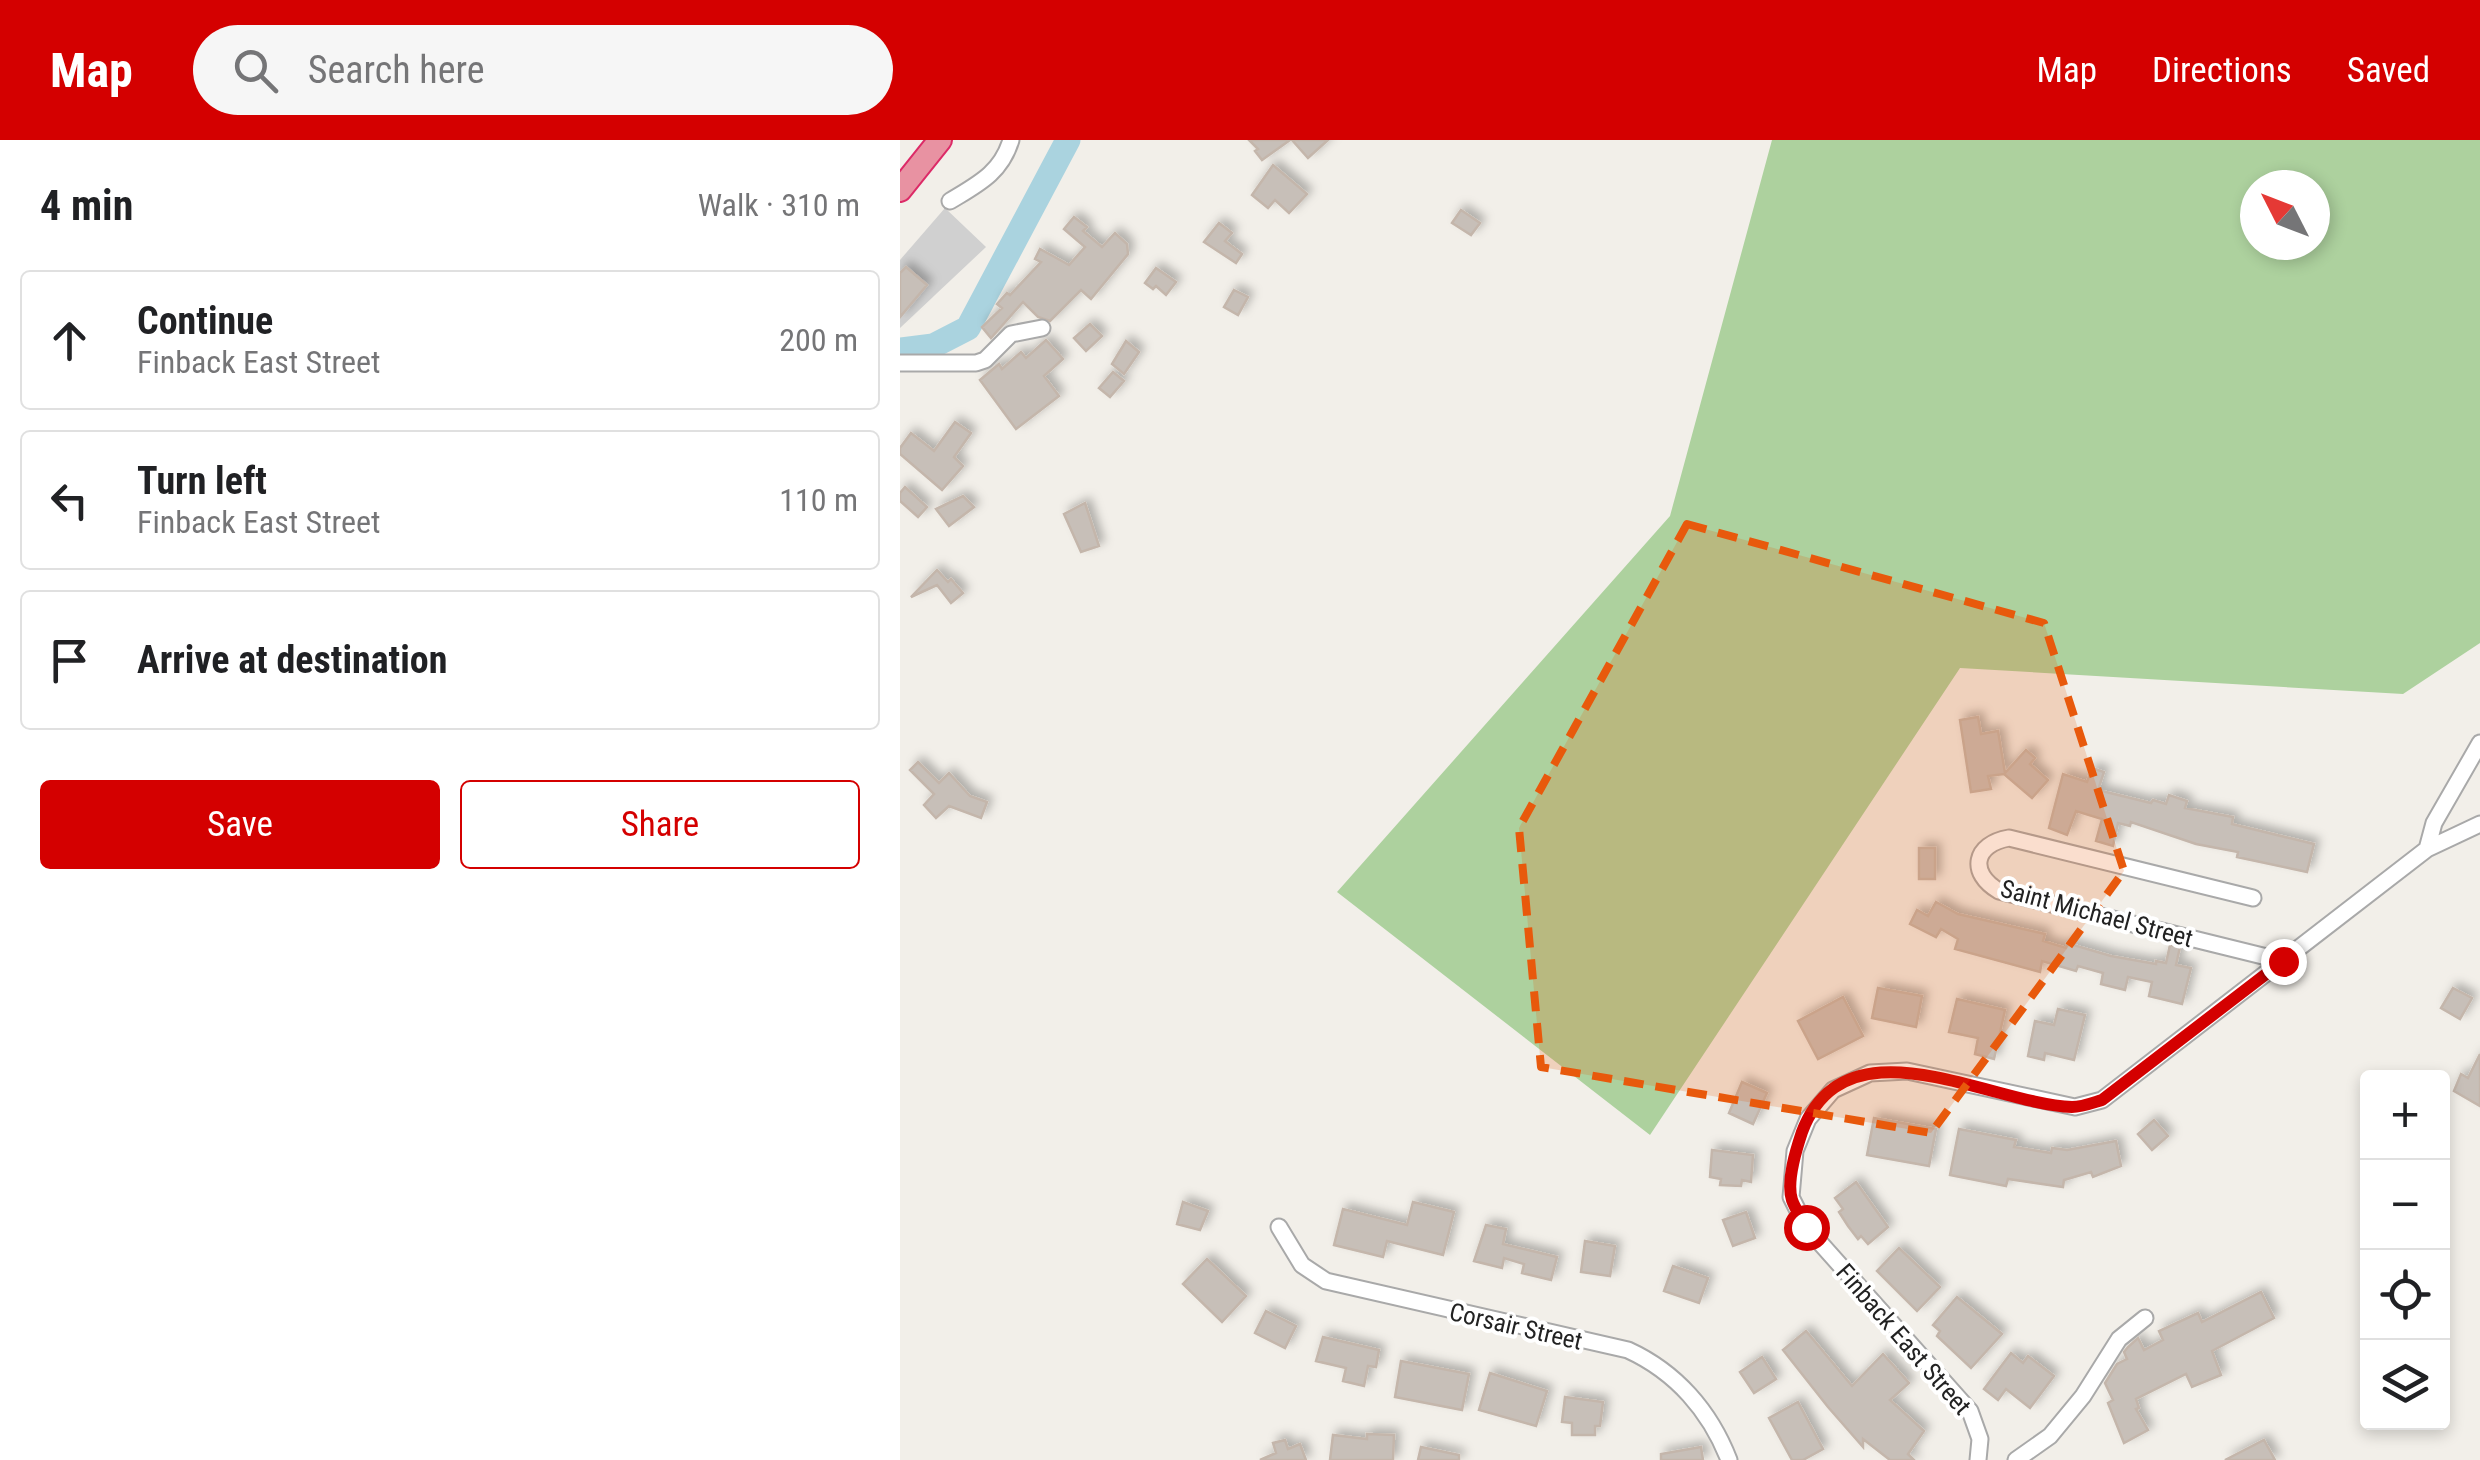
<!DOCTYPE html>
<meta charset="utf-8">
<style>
:root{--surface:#fff;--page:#f6f6f6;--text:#202124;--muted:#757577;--line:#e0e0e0;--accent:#d40000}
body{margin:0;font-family:"Roboto Condensed",sans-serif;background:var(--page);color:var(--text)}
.controls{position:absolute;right:30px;bottom:30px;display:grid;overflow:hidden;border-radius:10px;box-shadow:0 5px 15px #0003}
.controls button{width:90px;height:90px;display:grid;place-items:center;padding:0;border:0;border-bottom:2px solid var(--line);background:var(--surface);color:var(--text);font:50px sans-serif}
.compass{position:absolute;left:1340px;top:30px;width:90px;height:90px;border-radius:50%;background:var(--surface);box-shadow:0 5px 15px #0003;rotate:312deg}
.stop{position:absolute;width:30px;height:30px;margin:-22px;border:8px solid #d40000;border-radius:50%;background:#fff}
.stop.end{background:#d40000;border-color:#fff;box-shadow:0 2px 10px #0008}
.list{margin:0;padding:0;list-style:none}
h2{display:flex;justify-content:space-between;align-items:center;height:130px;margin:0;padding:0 40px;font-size:42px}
h2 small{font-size:32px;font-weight:400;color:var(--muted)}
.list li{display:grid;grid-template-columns:65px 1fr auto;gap:30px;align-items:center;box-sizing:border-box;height:140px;margin:0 20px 20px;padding:0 20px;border:2px solid var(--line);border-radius:10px}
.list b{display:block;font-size:38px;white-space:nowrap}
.list p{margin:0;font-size:32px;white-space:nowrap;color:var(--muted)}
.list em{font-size:32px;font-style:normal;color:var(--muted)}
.actions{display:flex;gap:20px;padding:30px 40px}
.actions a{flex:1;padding:22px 0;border:2px solid var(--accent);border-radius:10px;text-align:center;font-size:35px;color:var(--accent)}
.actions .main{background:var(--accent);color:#fff}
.icon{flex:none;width:55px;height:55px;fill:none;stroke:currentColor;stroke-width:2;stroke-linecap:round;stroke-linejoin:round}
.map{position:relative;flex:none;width:1580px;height:1320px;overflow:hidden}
header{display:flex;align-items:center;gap:60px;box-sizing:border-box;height:140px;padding:0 50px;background:var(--accent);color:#fff}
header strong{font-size:48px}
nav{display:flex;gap:55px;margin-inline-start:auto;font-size:35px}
.search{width:700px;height:90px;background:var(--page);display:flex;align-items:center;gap:25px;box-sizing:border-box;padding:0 35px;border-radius:55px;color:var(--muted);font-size:38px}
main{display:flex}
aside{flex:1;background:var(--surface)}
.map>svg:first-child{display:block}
.religious{fill:#d0d0d0}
.forest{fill:#add19e;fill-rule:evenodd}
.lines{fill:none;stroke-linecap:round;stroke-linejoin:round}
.river{stroke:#aad3df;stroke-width:25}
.building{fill:#c7bfb8;stroke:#c4b6ab;stroke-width:2.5;filter:url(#shadow)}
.minor-casing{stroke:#a9a9a9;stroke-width:19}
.highway-casing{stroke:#dc2a67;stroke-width:26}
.minor{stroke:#fff;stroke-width:15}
.highway{stroke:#e892a2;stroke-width:22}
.route{stroke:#d40000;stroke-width:12}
.marked{fill:#e8590c;fill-opacity:0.2;stroke:#e8590c;stroke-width:8;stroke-dasharray:20 12;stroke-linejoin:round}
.labels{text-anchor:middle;stroke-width:8;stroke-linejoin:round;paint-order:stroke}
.street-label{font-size:25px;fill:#222;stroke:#fff}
</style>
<header>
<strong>Map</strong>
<div class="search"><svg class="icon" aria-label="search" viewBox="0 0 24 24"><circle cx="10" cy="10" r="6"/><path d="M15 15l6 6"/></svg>Search here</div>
<nav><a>Map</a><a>Directions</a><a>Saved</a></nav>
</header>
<main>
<aside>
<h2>4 min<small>Walk · 310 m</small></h2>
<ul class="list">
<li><svg class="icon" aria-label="ahead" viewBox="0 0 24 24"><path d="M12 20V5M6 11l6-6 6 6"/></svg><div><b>Continue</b><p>Finback East Street</p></div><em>200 m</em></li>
<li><svg class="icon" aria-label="left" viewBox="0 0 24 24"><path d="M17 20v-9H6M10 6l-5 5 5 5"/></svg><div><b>Turn left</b><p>Finback East Street</p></div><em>110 m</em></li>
<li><svg class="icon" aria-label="arrive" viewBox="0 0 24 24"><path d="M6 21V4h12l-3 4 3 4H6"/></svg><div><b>Arrive at destination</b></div></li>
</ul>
<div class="actions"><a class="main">Save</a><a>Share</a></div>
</aside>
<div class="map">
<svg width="1580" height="1320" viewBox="0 0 1580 1320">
<defs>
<filter id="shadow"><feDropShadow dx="5" dy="-5" stdDeviation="5" flood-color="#0004"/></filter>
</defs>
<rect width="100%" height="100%" fill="#f2efe9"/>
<path class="religious" d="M 45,68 L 86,107 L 0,188 L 0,120 Z"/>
<path class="forest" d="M 872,0 L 1580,0 L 1580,503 L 1503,554 L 1060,528 L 750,995 L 437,752 L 770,376 ZM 1355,45 L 1415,45 L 1415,105 L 1355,105 Z"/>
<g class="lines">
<path class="river" d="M 0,210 L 33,206 L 68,188 L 168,0"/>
</g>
<path class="building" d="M 349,0 L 390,0 L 362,20 L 355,11 L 358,9 Z
M 392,0 L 428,0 L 408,18 Z
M 373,25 L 407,54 L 389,73 L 375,60 L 368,68 L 352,55 Z
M 561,70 L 580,83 L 571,95 L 552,83 Z
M 174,77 L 187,87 L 183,91 L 202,107 L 215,93 L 227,104 L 228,114 L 191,159 L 181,150 L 150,181 L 138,177 L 123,162 L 91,198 L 82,187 L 102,168 L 97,164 L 107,153 L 110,155 L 141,122 L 135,119 L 140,109 L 169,125 L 185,107 L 164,89 Z
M 319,83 L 332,93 L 325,101 L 342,114 L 336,123 L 304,102 Z
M 6,127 L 27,145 L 0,177 L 0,133 Z
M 256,128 L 276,142 L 266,155 L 256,146 L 253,149 L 245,143 Z
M 334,150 L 348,157 L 338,175 L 324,167 Z
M 190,184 L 202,196 L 186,211 L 174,198 Z
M 146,200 L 163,219 L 144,236 L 159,256 L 116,289 L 80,240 L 99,224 L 102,229 L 121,212 L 126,218 Z
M 226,201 L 239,212 L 224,234 L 212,224 Z
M 213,232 L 224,241 L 210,257 L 199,248 Z
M 55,282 L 71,293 L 54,317 L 63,326 L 42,350 L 0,314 L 0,308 L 11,293 L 34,311 Z
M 5,347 L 27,367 L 18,377 L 0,361 L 0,353 Z
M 63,356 L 74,367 L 49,386 L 36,369 Z
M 185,363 L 199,406 L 181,412 L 164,374 Z
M 37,430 L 48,442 L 51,439 L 63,453 L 51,463 L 37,445 L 11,457 Z
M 1078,577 L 1081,594 L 1098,591 L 1105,633 L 1126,610 L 1135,618 L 1130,624 L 1148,640 L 1132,658 L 1104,634 L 1088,636 L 1091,649 L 1071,652 L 1060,580 Z
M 18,622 L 39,643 L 49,633 L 70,656 L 87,662 L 81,678 L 49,666 L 36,678 L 24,665 L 34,654 L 10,630 Z
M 1192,628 L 1204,632 L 1198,650 L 1251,663 L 1253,660 L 1266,664 L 1269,655 L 1287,661 L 1285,668 L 1333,677 L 1332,684 L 1414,704 L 1407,732 L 1337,717 L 1338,712 L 1296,704 L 1231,682 L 1230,686 L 1218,683 L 1213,706 L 1196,701 L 1202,679 L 1176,671 L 1167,695 L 1149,688 L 1163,634 L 1187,642 Z
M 1019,708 L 1035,708 L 1035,739 L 1019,739 Z
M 1036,762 L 1058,774 L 1145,794 L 1143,801 L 1166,808 L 1167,803 L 1211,816 L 1256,824 L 1256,821 L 1266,823 L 1270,805 L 1280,807 L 1276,825 L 1291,828 L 1282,864 L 1249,856 L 1252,842 L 1228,837 L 1225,850 L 1201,844 L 1203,833 L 1178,826 L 1176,831 L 1142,821 L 1140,832 L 1055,809 L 1058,799 L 1041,789 L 1036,797 L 1010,784 L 1017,770 L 1028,776 Z
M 978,848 L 1022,856 L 1016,887 L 972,878 Z
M 1553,848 L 1572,858 L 1560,879 L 1541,868 Z
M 943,857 L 963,896 L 918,919 L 898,881 Z
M 1057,859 L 1105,870 L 1094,919 L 1075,914 L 1078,898 L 1049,892 Z
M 1158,869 L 1185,875 L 1174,920 L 1145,913 L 1144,920 L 1128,916 L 1135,881 L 1154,885 Z
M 1580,914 L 1580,966 L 1554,951 L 1561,934 L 1568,938 Z
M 842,942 L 867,953 L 853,984 L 829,973 Z
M 974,978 L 1036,989 L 1029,1026 L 967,1015 Z
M 1254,980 L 1268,996 L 1252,1010 L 1238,994 Z
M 1059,989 L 1116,1000 L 1114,1007 L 1151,1013 L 1152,1008 L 1167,1010 L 1216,1001 L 1221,1026 L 1193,1037 L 1191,1032 L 1164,1040 L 1163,1047 L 1108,1039 L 1106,1046 L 1050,1035 Z
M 812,1010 L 853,1015 L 851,1042 L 842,1040 L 841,1046 L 820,1045 L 821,1039 L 810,1037 Z
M 956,1042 L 988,1087 L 968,1104 L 961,1096 L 958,1099 L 948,1086 L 939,1072 L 943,1069 L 935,1058 Z
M 283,1062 L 308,1071 L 300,1090 L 277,1084 Z
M 513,1062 L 554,1072 L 543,1115 L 487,1101 L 483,1117 L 434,1105 L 443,1069 L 507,1085 Z
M 846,1072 L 855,1098 L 833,1106 L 823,1080 Z
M 586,1085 L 606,1089 L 603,1104 L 657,1117 L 651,1140 L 622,1133 L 624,1124 L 604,1118 L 602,1128 L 574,1121 Z
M 685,1101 L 715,1106 L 710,1136 L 681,1132 Z
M 999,1108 L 1040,1147 L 1017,1171 L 977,1131 Z
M 307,1119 L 346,1156 L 322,1182 L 283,1144 Z
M 773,1126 L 808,1138 L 799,1163 L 764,1151 Z
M 1361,1152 L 1374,1178 L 1312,1211 L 1321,1235 L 1292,1247 L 1286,1234 L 1236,1259 L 1239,1268 L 1236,1269 L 1248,1290 L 1224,1303 L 1208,1263 L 1213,1260 L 1205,1243 L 1217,1224 L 1227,1219 L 1224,1212 L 1228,1207 L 1238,1198 L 1244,1210 L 1263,1200 L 1259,1191 L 1298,1173 L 1302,1182 Z
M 1057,1157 L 1102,1194 L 1071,1228 L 1037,1196 L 1040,1191 L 1033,1185 Z
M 366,1171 L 396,1186 L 385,1208 L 355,1193 Z
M 906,1191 L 952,1246 L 983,1214 L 1009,1243 L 990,1260 L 1024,1291 L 1008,1314 L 1014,1320 L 990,1320 L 963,1299 L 963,1307 L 928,1267 L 883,1210 Z
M 423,1197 L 479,1210 L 476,1227 L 468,1226 L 464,1246 L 443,1241 L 446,1228 L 416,1221 Z
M 1111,1213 L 1123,1223 L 1128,1216 L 1154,1236 L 1130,1268 L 1106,1249 L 1098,1260 L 1084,1249 Z
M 862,1217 L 876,1239 L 854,1253 L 840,1232 Z
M 501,1221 L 569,1234 L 562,1270 L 495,1257 Z
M 590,1233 L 647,1251 L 636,1286 L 579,1270 Z
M 665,1257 L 703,1262 L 700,1286 L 695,1286 L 695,1295 L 672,1295 L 672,1283 L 662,1282 Z
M 898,1262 L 923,1309 L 903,1320 L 892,1320 L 869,1278 Z
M 467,1294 L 494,1295 L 493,1320 L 430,1320 L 433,1295 L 467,1299 Z
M 385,1300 L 388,1309 L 400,1304 L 406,1320 L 360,1320 L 376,1313 L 373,1303 Z
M 1364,1300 L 1375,1320 L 1325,1320 Z
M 521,1307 L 559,1315 L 559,1320 L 518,1320 Z
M 801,1307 L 803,1320 L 761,1320 L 761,1314 Z"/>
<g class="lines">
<defs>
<path id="minor" d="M 50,61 C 78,44 101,33 111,0
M 0,223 L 76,223 L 85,220 L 111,194 L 142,188
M 1527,709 L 1534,683 L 1580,603
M 1353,758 L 1109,698 C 1074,704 1068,733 1099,751 L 1383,821
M 379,1087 L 402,1125 L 426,1141 L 728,1210 C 776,1232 810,1271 829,1320
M 1078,1320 L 1080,1299 L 1070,1271 L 906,1087 L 891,1057 L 895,1011 L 908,979 L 933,950 L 970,933 L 1007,931 L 1175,967 L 1202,960 L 1527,709 L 1580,684
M 1116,1320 L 1150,1296 L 1183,1256 L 1219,1199 L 1245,1178"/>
<path id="highway" d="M 0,50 L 40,0"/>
</defs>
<use href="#minor" class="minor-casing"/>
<use href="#highway" class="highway-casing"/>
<use href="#minor" class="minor"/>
<use href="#highway" class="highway"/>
</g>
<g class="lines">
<path class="route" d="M 906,1087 C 902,1078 895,1069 892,1060 C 886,1041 896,1010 902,992 C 946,876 1090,964 1172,967 C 1182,967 1192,963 1202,960 L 1383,821"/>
</g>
<path class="marked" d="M 787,384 L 1144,483 L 1224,731 L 1031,993 L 641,927 L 619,688 Z"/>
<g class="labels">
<g class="street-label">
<text transform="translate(1197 773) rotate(15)" y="9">Saint Michael Street</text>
<text transform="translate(616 1186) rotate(13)" y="9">Corsair Street</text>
<text transform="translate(1004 1199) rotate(49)" y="9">Finback East Street</text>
</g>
</g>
</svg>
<div class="controls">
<button>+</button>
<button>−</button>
<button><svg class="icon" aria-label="locate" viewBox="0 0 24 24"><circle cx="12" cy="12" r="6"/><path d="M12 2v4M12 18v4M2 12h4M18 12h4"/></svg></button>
<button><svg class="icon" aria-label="layers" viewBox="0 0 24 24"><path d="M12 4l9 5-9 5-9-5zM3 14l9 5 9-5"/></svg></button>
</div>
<svg class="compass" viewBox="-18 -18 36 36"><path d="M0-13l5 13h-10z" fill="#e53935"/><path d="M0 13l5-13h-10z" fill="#757577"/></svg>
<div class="stop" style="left:906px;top:1087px"></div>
<div class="stop end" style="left:1383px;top:821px"></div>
</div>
</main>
